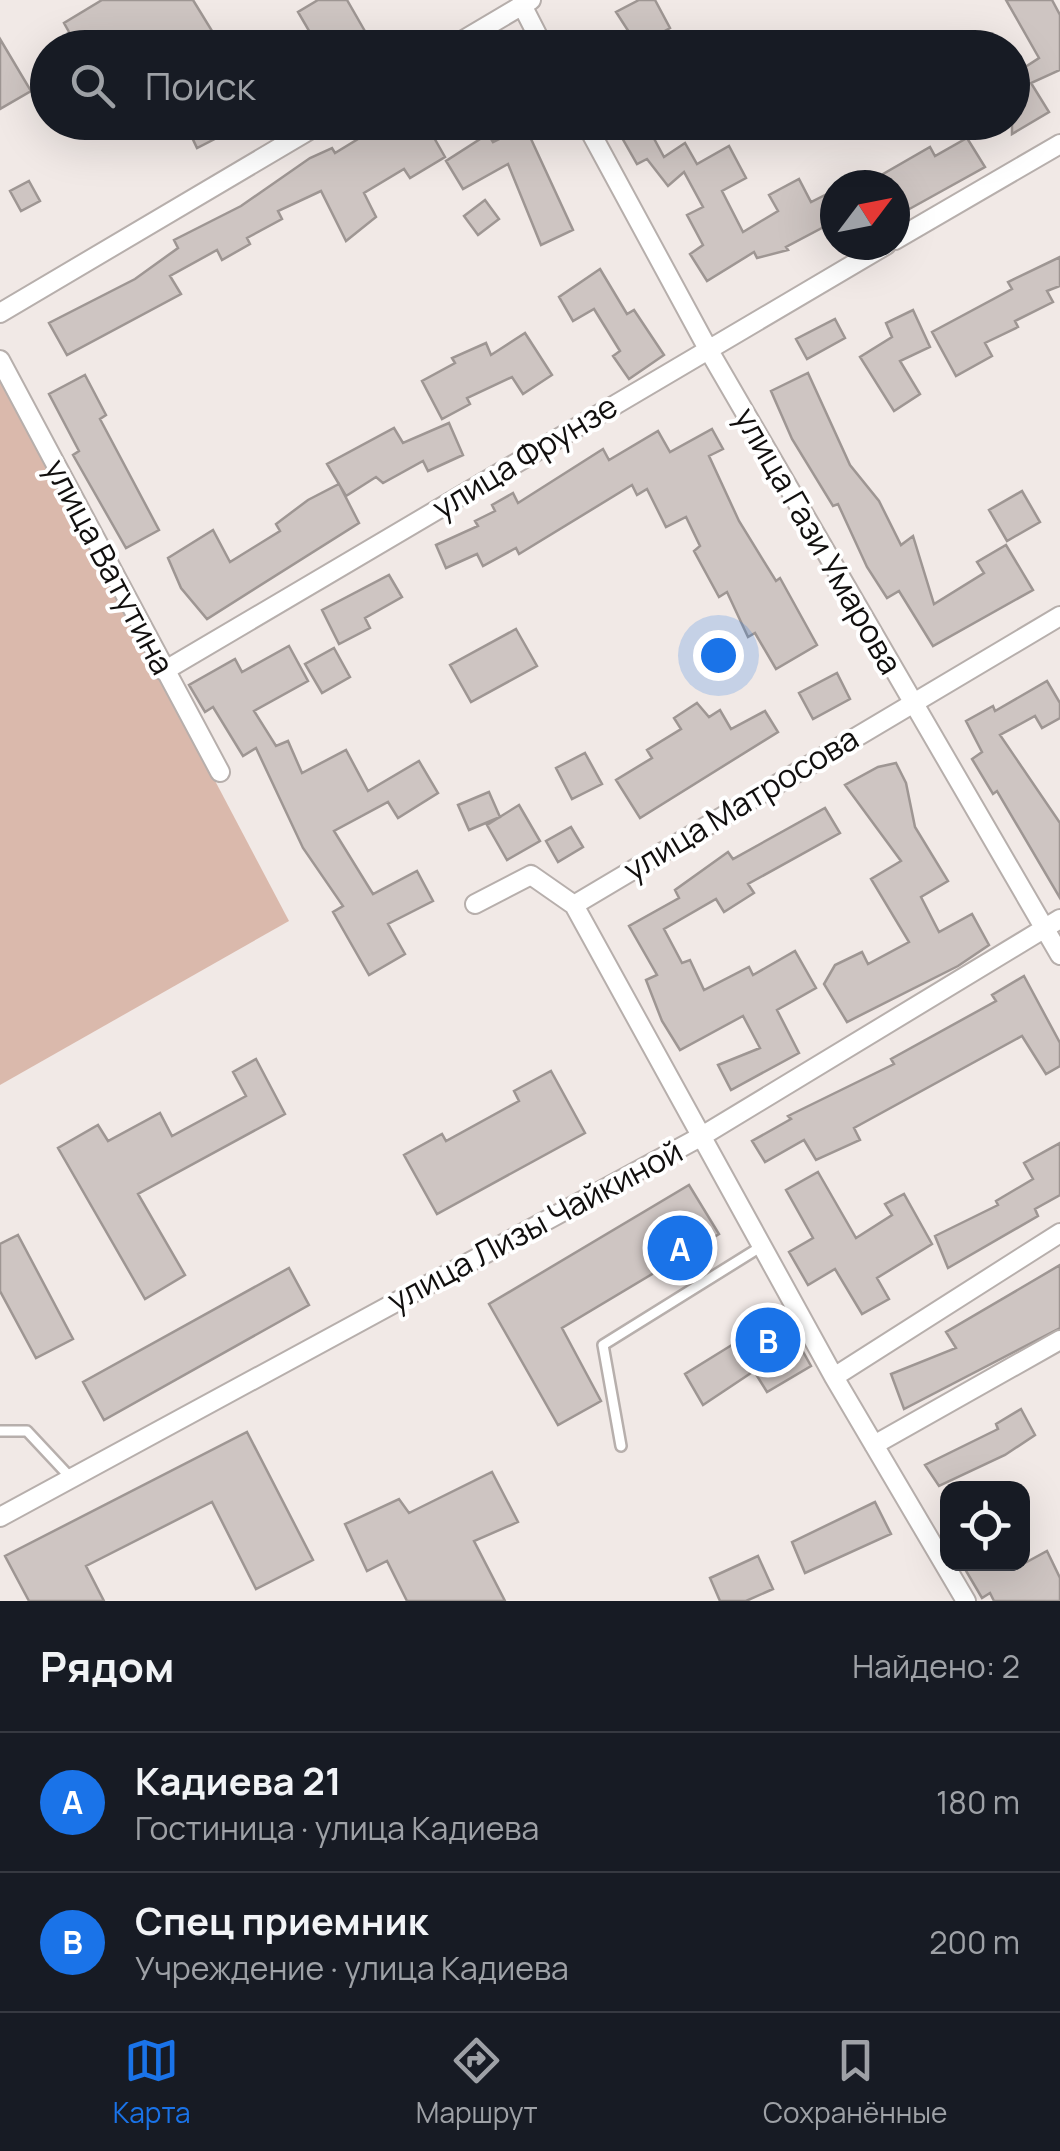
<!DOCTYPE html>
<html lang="ru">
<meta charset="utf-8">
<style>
:root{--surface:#171b24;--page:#20242c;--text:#f1f3f6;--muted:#9ea1a6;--line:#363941;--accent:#1a73e8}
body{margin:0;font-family:Manrope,sans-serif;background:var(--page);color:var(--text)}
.controls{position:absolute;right:30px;bottom:30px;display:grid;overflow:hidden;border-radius:20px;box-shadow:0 10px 40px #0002}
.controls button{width:90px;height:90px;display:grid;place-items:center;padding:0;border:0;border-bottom:2px solid var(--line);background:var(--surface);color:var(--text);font:50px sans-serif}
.compass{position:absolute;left:820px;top:170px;width:90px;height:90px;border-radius:50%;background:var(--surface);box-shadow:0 10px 40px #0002;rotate:58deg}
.you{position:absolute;left:718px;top:655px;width:35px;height:35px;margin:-25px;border:8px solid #fff;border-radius:50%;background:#1a73e8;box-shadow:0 0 0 15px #1a73e833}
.badge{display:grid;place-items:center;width:65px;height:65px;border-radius:50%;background:var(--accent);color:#fff;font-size:32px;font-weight:700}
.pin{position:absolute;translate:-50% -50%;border:5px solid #fff;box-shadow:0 2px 10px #0006}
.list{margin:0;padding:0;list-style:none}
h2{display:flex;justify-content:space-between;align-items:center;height:130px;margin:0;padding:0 40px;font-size:42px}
h2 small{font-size:32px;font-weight:400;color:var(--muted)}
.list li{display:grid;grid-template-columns:65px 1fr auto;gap:30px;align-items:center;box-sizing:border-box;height:140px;padding:0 40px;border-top:2px solid var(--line)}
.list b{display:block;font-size:38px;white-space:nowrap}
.list p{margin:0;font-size:32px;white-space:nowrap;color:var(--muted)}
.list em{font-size:32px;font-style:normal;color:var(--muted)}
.icon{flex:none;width:55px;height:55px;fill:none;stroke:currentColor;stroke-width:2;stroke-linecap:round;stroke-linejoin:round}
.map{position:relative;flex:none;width:1060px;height:1601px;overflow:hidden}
.search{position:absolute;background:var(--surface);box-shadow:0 10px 40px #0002;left:30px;right:30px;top:30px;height:110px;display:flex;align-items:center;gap:25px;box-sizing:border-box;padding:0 35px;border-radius:55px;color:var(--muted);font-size:38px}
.sheet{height:410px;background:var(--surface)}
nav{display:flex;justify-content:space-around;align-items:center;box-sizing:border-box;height:140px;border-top:2px solid var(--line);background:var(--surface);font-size:28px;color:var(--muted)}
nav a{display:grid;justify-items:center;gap:5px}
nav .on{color:var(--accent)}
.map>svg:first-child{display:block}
.green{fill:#dab9ac}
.building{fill:#cec5c2;stroke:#9e9693;stroke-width:2.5}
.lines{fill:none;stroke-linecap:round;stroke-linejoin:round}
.lane-casing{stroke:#b7afac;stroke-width:14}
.street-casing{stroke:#b7afac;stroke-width:22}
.lane{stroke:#fff;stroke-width:9}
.street{stroke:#fff;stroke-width:18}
.labels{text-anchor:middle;stroke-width:8;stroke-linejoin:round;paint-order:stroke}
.street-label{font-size:32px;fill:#110f0e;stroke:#fff}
</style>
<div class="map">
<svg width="1060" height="1601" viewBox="0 0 1060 1601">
<rect width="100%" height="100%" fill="#f1e9e6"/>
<path class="green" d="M 0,373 L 289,921 L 0,1085 Z"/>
<path class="building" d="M 102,0 L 193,0 L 217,39 L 203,48 L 78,48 L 64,23 Z
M 318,0 L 347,0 L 366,33 L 342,48 L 319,48 L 298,12 Z
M 639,0 L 655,0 L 670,28 L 638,46 L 616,12 Z
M 1006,0 L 1052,0 L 1060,15 L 1060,70 L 1031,83 L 1049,112 L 1012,134 L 1012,54 L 1022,69 L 1039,58 Z
M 0,39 L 31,91 L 0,109 Z
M 201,122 L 248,122 L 197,148 L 188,129 Z
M 386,122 L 425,122 L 445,157 L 410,178 L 404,169 L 364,193 L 376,217 L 346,241 L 321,191 L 278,211 L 282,219 L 247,238 L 250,244 L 222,260 L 217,250 L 170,276 L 181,294 L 67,355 L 49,323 L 135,279 L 178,248 L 174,240 L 241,206 L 310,158 L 332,148 L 335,153 Z
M 613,122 L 645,122 L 664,157 L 685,143 L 697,164 L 729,146 L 746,178 L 722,191 L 743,232 L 778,211 L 769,195 L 799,179 L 811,202 L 835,190 L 835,221 L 786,247 L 788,250 L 757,258 L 754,252 L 707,281 L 690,254 L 703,245 L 687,215 L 703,207 L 684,172 L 668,186 L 647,159 L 637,164 Z
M 525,126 L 573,230 L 541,245 L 508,164 L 463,189 L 446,161 L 488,134 L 493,142 Z
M 967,138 L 985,167 L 895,217 L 895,185 L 864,185 L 930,147 L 935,156 Z
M 29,181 L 40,201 L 21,211 L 10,191 Z
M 485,200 L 499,219 L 478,235 L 464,216 Z
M 1060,257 L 1060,286 L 1047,291 L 1053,302 L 1015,321 L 1018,327 L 985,343 L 992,356 L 956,376 L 932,332 L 1012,289 L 1008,282 Z
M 600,269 L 627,314 L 634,310 L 664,355 L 629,379 L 613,356 L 620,351 L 594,309 L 573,321 L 559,297 Z
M 913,310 L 930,347 L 900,361 L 920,394 L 894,411 L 860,357 L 892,337 L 886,323 Z
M 835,319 L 845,338 L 807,359 L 796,339 Z
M 525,333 L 552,375 L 523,394 L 512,377 L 467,398 L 470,404 L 442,419 L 422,381 L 455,363 L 452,358 L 486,343 L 491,355 Z
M 808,373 L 850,465 L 879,501 L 901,545 L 913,536 L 934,604 L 984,573 L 977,562 L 1006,545 L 1033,590 L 933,646 L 899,591 L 887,598 L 867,567 L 838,504 L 833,506 L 792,439 L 771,391 Z
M 85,375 L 106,415 L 100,419 L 159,530 L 126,548 L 73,455 L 79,451 L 49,394 Z
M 449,423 L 463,455 L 428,471 L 423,461 L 383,483 L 376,477 L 346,496 L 327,464 L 394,428 L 403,443 Z
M 712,429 L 723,449 L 709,456 L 739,521 L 776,581 L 780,578 L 817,645 L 776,669 L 755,633 L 748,637 L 727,592 L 719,597 L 694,551 L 700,546 L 686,517 L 666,527 L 647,489 L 637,495 L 632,485 L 519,554 L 516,548 L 483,566 L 477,554 L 446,568 L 436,545 L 478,526 L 475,521 L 495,511 L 492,505 L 513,493 L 518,503 L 603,449 L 609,460 L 658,431 L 670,452 Z
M 339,484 L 359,523 L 207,619 L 181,588 L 168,558 L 213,530 L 230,562 L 280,531 L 276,524 L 308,500 Z
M 1022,491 L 1040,522 L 1007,541 L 989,510 Z
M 389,575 L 402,597 L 365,618 L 370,628 L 339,644 L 322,610 Z
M 516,629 L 537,666 L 471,702 L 450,665 Z
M 289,646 L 308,681 L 254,711 L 276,746 L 288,741 L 302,773 L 346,750 L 368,791 L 419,761 L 438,793 L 398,818 L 388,802 L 334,831 L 373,894 L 417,871 L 433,901 L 388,924 L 405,954 L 369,975 L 333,912 L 343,906 L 303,848 L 256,748 L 243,756 L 213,707 L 205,712 L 189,685 L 235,659 L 242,672 Z
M 334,648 L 350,677 L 322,693 L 305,664 Z
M 837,673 L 850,699 L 813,719 L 799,693 Z
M 1047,681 L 1060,703 L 1060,718 L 1042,728 L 1035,716 L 1000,735 L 1060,823 L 1060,898 L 997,791 L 993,794 L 972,759 L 982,752 L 966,721 L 993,706 L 995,711 Z
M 697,703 L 709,717 L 720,710 L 731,729 L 765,711 L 778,732 L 640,818 L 616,780 L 652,758 L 647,750 L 681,729 L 674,718 Z
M 585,753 L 602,784 L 572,799 L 556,768 Z
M 896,763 L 906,783 L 915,827 L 948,881 L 921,897 L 939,932 L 972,914 L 989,945 L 958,966 L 847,1022 L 824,984 L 835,965 L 862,952 L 868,964 L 909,942 L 871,879 L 901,861 L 845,785 L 878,767 Z
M 489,792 L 500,817 L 469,830 L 458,805 Z
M 519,805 L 540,841 L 507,860 L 487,825 Z
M 825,808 L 840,833 L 748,884 L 754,893 L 724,912 L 716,899 L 664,929 L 682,963 L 690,960 L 704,990 L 749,967 L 753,975 L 795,951 L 816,988 L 777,1010 L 799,1053 L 731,1090 L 718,1065 L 760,1048 L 743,1016 L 680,1050 L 662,1021 L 646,980 L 657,975 L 629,926 L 679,898 L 675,890 L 728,852 L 733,859 Z
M 571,827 L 583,847 L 558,862 L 546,841 Z
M 1024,976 L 1060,1043 L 1060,1066 L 1046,1074 L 1022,1036 L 854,1128 L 860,1140 L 816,1160 L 804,1140 L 765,1162 L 752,1141 L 791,1119 L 788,1116 L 894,1064 L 891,1059 L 996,1001 L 992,995 Z
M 256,1059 L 285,1114 L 138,1194 L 185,1275 L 145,1299 L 58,1148 L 98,1125 L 108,1141 L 160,1113 L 172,1136 L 246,1096 L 233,1072 Z
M 551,1071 L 585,1133 L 437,1214 L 404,1155 L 442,1134 L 446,1141 L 519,1101 L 514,1091 Z
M 1060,1143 L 1060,1195 L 1035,1209 L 1038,1216 L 948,1268 L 935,1236 L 998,1205 L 996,1201 L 1033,1179 L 1024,1163 Z
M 818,1172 L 856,1238 L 892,1215 L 885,1204 L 904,1194 L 932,1244 L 877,1278 L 889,1299 L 862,1314 L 835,1269 L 808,1285 L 789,1252 L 813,1238 L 786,1190 Z
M 689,1185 L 719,1234 L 562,1328 L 601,1401 L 558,1425 L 489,1304 Z
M 18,1235 L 73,1339 L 36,1358 L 0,1291 L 0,1244 Z
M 1060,1265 L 1060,1328 L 904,1409 L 891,1374 L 956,1348 L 946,1332 Z
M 289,1268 L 309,1305 L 104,1420 L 83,1382 Z
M 782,1314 L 811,1366 L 767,1392 L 754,1371 L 703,1405 L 685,1374 Z
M 1021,1409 L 1035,1435 L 1005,1455 L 939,1486 L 925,1465 L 998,1429 L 996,1424 Z
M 247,1432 L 313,1560 L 256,1589 L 212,1502 L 86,1566 L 104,1601 L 29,1601 L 5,1556 Z
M 492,1472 L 518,1522 L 474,1541 L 505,1601 L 407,1601 L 387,1561 L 367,1571 L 345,1524 L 399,1499 L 409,1513 Z
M 875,1502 L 891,1534 L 805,1573 L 792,1542 Z
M 1047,1551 L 1060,1578 L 1060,1601 L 994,1601 L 990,1593 L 982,1598 L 962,1564 L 1023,1564 Z
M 758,1556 L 773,1589 L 746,1601 L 720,1601 L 710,1578 Z"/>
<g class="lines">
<defs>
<path id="lane" d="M 0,1431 L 27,1431 L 70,1477
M 621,1446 L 603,1345 L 762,1246"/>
<path id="street" d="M 522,5 L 544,48
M 450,48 L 531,0
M 585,122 L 708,349 L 1060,955
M 895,240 L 1060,144
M 0,313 L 323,122
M 0,360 L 220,772
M 164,671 L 886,245
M 475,904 L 531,875 L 574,905 L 1060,616
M 574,905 L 834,1377 L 966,1601
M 834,1377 L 1060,1233
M 874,1445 L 1060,1340
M 0,1517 L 702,1136 L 1060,919"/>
</defs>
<use href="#lane" class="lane-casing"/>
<use href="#street" class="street-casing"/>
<use href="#lane" class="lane"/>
<use href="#street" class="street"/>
</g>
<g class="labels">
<g class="street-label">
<text transform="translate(525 457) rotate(-31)" y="11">улица Фрунзе</text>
<text transform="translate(818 541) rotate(60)" y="11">улица Гази Умарова</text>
<text transform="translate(109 567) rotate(62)" y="11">улица Ватутина</text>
<text transform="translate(741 804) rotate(-31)" y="11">улица Матросова</text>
<text transform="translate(535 1226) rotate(-28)" y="11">улица Лизы Чайкиной</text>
</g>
</g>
</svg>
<div class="controls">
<button><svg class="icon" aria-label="locate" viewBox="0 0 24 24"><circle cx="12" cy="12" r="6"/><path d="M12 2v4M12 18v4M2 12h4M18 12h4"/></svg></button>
</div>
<svg class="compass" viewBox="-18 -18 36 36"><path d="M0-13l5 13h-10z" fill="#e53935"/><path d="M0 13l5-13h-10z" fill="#9ea1a6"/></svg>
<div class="you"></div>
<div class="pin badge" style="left:680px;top:1248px">A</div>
<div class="pin badge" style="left:768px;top:1340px">B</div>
<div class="search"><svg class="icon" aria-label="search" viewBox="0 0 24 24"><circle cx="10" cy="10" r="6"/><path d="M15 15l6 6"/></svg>Поиск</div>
</div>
<section class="sheet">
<h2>Рядом<small>Найдено: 2</small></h2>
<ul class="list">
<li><span class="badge">A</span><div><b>Кадиева 21</b><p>Гостиница · улица Кадиева</p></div><em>180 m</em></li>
<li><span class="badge">B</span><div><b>Спец приемник</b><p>Учреждение · улица Кадиева</p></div><em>200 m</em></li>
</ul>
</section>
<nav>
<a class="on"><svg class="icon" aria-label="map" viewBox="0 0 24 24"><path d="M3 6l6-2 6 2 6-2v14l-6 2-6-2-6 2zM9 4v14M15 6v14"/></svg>Карта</a>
<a><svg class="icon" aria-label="directions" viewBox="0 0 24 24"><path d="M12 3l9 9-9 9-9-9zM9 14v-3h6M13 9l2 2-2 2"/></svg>Маршрут</a>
<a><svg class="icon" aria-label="saved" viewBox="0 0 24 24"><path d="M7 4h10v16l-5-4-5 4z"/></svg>Сохранённые</a>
</nav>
